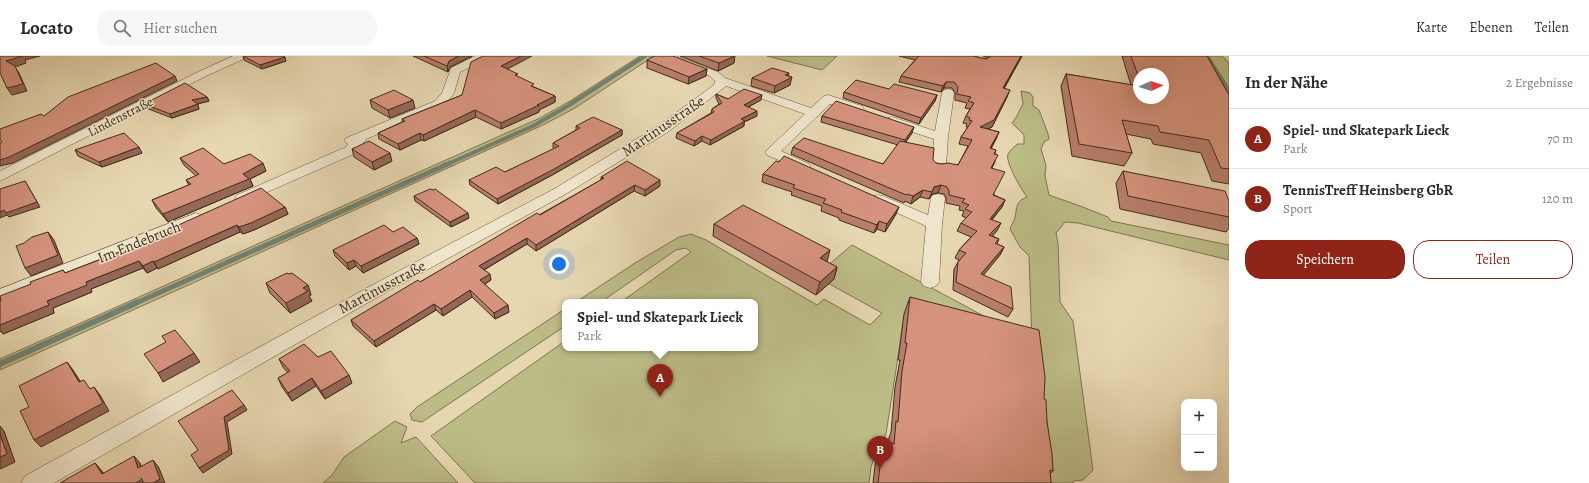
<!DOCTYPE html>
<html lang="de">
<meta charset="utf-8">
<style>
:root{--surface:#fff;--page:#f7f7f7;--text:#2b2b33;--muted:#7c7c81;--line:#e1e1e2;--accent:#8f2418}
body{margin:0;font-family:Alegreya,serif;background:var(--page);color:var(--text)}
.controls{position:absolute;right:12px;bottom:12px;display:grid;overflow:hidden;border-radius:8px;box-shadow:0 4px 16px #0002}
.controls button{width:36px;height:36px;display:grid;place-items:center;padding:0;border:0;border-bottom:1px solid var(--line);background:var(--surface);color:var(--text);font:20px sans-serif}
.compass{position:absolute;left:1133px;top:12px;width:36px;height:36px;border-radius:50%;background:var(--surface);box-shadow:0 4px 16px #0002;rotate:87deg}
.you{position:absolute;left:559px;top:208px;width:14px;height:14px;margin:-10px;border:3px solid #fff;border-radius:50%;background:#1a73e8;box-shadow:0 0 0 6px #1a73e833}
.badge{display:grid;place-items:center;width:26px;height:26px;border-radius:50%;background:var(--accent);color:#fff;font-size:13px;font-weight:700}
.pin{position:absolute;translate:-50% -33px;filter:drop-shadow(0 1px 2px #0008)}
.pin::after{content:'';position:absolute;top:21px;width:14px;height:12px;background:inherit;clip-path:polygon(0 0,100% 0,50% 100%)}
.popup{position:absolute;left:562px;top:243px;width:196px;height:52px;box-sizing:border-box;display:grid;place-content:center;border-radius:8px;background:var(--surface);filter:drop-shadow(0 1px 3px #0005);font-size:13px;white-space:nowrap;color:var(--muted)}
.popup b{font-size:15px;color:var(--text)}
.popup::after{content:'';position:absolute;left:50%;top:100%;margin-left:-8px;border:8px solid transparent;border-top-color:var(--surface)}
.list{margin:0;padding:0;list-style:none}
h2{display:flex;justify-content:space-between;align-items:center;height:52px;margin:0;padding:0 16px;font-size:17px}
h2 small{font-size:13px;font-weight:400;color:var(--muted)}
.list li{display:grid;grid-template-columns:26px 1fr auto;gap:12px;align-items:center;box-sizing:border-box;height:60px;padding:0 16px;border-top:1px solid var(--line)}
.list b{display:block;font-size:15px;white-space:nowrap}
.list p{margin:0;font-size:13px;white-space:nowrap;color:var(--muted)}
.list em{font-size:13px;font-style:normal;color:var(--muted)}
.actions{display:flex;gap:8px;padding:12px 16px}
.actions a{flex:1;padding:9px 0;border:1px solid var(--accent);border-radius:16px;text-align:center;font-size:14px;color:var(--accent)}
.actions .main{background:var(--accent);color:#fff}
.icon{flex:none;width:22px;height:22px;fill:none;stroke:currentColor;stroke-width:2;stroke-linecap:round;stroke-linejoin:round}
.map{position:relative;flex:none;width:1229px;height:427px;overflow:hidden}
header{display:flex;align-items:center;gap:24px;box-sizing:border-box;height:56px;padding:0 20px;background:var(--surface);border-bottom:1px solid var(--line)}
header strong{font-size:19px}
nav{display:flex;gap:22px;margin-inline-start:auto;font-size:14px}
.search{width:280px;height:36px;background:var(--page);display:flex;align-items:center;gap:10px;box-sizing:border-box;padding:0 14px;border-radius:16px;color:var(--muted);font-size:15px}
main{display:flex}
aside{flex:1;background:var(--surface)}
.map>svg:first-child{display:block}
.green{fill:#bcbc87;stroke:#7e7550}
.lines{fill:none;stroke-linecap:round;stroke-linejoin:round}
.stream-far2{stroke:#748173;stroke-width:4}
.stream-far1{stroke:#748173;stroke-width:5}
.stream{stroke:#748173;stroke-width:6}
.street-casing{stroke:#695840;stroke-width:1}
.street{fill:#efe5cc;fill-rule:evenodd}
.wall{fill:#b87e6c;stroke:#3f2e1a;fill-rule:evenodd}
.shaded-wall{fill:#966758;stroke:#3f2e1a}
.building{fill:#d6937e;stroke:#3f2e1a}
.labels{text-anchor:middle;stroke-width:3;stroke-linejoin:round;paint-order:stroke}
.far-street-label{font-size:13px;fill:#3f2e1a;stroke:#efe5cc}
.street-label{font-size:15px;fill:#3f2e1a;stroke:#efe5cc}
</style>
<header>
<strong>Locato</strong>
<div class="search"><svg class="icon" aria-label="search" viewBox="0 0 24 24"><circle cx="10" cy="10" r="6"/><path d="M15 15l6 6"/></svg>Hier suchen</div>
<nav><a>Karte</a><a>Ebenen</a><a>Teilen</a></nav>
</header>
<main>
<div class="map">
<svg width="1229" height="427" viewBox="0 0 1229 427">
<rect width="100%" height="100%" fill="#e7d7b1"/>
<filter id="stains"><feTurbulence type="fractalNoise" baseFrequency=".005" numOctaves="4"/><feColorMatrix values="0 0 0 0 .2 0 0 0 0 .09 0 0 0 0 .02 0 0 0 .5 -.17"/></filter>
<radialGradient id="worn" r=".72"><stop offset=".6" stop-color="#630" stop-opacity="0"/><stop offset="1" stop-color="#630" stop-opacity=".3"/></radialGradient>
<path class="green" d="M 640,0 L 654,0 L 575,52 L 543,69 L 0,314 L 0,303 L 540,62 L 570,45 Z
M 767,0 L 837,0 L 822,14 Z
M 1197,0 L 1222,0 L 1229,7 L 1229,51 Z
M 1021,35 L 1030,37 L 1033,41 L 1033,50 C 1035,51 1037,52 1039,54 C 1040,57 1050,81 1049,83 L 1044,86 L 1041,93 L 1046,109 L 1045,120 L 1049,139 L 1080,150 L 1108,161 L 1111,165 L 1229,189 L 1229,204 L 1078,167 L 1065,166 L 1056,177 L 1058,188 L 1060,246 L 1073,265 L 1093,414 L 1083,424 L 1073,425 L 1073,427 L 1039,427 L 905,256 L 886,378 L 875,400 L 871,411 L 869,427 L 475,427 L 431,380 L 565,285 L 565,292 L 755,292 L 755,246 L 621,246 L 691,196 L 686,192 L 676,194 L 601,246 L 576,246 L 635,207 L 679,181 L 691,178 L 706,184 L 817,249 L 824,243 L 870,269 L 882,257 L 815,220 L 852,189 L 1032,286 L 1029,200 L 1020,191 L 1010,173 C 1011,169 1014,166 1015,161 C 1017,151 1016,145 1027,141 C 1021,133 1005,106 1008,98 C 1010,94 1014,92 1017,88 L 1024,88 L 1024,79 L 1012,67 C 1017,62 1019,54 1023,48 Z
M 565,253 L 565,270 L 422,366 L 412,364 L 410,358 L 417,351 Z
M 395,365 L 407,371 L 401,387 L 416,381 L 458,427 L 323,427 L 332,419 L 344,401 Z"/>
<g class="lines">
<path class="stream-far2" d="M 1207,0 L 1229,35
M 448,108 L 533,70 L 566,51 L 645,0"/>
<path class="stream-far1" d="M 136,247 L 450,107"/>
<path class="stream" d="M 0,308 L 138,246"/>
<defs>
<path id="street" d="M 233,0 L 247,0 L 246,2 L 206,20 L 0,125 L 0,115 L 198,16 Z
M 475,0 L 489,0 L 488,2 L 460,16 L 454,37 L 443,51 L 366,83 L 356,97 L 247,145 L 242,146 L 237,145 L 235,142 L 237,139 L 346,91 L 348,88 L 344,85 L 346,82 L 435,45 L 442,37 L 451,12 Z
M 661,0 L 676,0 L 718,16 L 725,22 L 811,52 L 824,40 L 828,39 L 862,50 L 864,53 L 862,56 L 858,57 L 830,48 L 781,95 L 809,108 L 811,111 L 809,114 L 804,115 L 767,99 L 765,96 L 805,58 L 726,30 L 668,76 L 564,139 L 390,234 L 54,427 L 21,427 L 25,420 L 378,226 L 554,133 L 658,70 L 714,29 L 715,25 L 710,20 L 662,2 Z
M 948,33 L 952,34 L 954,37 L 948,81 L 946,110 L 944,113 L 939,114 L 934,113 L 932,110 L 934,83 L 888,68 L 886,65 L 888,62 L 892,61 L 935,75 L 942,37 L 944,34 Z
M 938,138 L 943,139 L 945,142 L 942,168 L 939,226 L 936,230 L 930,232 L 924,230 L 921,226 L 926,170 L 873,146 L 871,143 L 873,140 L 878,139 L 883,140 L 928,159 L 931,142 L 933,139 Z
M 196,157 L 201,159 L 204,162 L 201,165 L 156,186 L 0,246 L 0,233 Z"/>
</defs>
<use href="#street" class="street-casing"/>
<use href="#street" class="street"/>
</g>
<path class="wall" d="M 243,0 L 286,5 L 262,13 L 244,4 Z
M 413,0 L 472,0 L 450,11 L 448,16 Z
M 680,0 L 734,0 L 734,7 L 718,15 Z
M 899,0 L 973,0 L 986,3 L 988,2 L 983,0 L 1022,0 L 1004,33 L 1007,41 L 992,71 L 987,73 L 999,76 L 996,83 L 991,93 L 996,94 L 995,98 L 995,106 L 992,112 L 994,139 L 1005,144 L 1002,151 L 992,164 L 997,175 L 992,180 L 999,183 L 997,188 L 1004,191 L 1000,199 L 983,219 L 1013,253 L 1008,261 L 953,234 L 954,213 L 958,206 L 959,204 L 955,202 L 959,194 L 971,181 L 957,175 L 961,167 L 966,162 L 962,160 L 964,155 L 959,154 L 960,150 L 946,147 L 946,142 L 944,138 L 938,137 L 932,138 L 929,143 L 920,141 L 911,148 L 905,145 L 904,147 L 791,98 L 793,91 L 883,108 L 898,89 L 821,66 L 822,60 L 912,77 L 906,86 L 933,104 L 936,107 L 942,108 L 958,109 L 968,90 L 959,88 L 961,81 L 968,71 L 966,71 L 967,68 L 963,67 L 966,60 L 970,53 L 965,52 L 967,47 L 955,44 L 955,37 L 952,32 L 944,32 L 941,36 L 899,26 L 901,20 L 915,4 Z
M 1122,0 L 1207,0 L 1229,39 L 1229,128 L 1212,125 L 1201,97 L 1153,88 L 1151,83 L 1126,78 L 1132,97 L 1124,110 L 1072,100 L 1061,30 L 1066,18 L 1131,29 ZM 1139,18 L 1163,42 L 1139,42 Z
M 647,4 L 707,13 L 706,20 L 688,28 L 647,12 Z
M 507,13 L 518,21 L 534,31 L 555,40 L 555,46 L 539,54 L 539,56 L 501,73 L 476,61 L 424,85 L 421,84 L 400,94 L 379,83 L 378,77 L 402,66 L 402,63 L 462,39 Z
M 788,20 L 790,29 L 774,37 L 751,30 L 752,22 Z
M 844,36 L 937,39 L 935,45 L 919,68 L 843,42 Z
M 716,38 L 728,43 L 761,44 L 748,51 L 757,60 L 744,66 L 744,70 L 710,89 L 702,85 L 694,90 L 676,82 L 677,77 L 711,57 L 712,53 L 719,48 L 716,42 Z
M 207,41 L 209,45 L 197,48 L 199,53 L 172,62 L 146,52 L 144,48 Z
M 370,44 L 415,52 L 390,62 L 372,52 Z
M 576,70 L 622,74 L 622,79 L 554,118 L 498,148 L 470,129 L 469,124 L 505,116 L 554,93 L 553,92 L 553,87 L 576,74 Z
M 352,93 L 392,105 L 374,114 L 354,101 Z
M 75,94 L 142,97 L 102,111 L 78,100 Z
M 180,102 L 224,108 L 266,115 L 250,123 L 253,130 L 168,166 L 156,152 L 152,144 L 189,129 L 186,124 L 196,120 L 184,109 Z
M 1123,115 L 1229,145 L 1229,172 L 1226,176 L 1120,153 L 1116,127 Z
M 763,118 L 896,158 L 885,176 L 877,173 L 874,177 L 839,164 L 839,162 L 821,155 L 822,150 L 791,139 L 792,136 L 762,126 Z
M 601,121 L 660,130 L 645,140 L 634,135 L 536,195 L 527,188 L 484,214 L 491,224 L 485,228 L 509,256 L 495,263 L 472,241 L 443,260 L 436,254 L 376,291 L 353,270 L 351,264 L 420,226 L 601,124 Z
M 414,140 L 469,162 L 451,171 L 415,145 Z
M 285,151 L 288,158 L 254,174 L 243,178 L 240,176 L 158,213 L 157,212 L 147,217 L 143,212 L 91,233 L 92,236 L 53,252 L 54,257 L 3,278 L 1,275 L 0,275 L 0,245 L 31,228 L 63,214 L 65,217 L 148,185 L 175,173 L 174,171 Z
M 714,168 L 827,206 L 837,211 L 834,223 L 816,239 L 713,180 Z
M 393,176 L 417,182 L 419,188 L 363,217 L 356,210 L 349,214 L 335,200 L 333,194 Z
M 289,218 L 308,229 L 311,239 L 309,240 L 312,245 L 290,257 L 270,237 L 266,227 Z
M 910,241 L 1044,343 L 1053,415 L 1050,418 L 1051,427 L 873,427 L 876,401 L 883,385 L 888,386 L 889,382 L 891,376 L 895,331 L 900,304 L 898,304 L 904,258 Z
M 318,301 L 352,327 L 325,343 L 316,330 L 292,345 L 282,331 L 278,322 L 288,317 L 283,311 L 279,303 Z"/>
<path class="shaded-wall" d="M 19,0 L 40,0 L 25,4 L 26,7 L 15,11 L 19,17 L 27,35 L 12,39 L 7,32 L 6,5 Z
M 459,0 L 472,0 L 450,11 L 448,16 L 447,10 L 449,5 Z
M 521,0 L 532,0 L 502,16 L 501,10 Z
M 735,0 L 734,7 L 718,15 L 719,7 Z
M 1021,0 L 1022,0 L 1000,39 L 1003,32 Z
M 285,1 L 286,5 L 262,13 L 260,9 Z
M 707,13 L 706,20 L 688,28 L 689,21 Z
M 789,17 L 788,23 L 792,21 L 790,29 L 774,37 L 775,30 Z
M 175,20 L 177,25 L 13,107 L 0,110 L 0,104 Z
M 946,26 L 944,32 L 941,36 L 943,30 Z
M 1010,34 L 1007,41 L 992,71 L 978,78 L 980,71 Z
M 762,39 L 761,44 L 743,54 L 744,49 Z
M 937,39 L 935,45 L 919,68 L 921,62 Z
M 555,40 L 555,46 L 539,54 L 539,56 L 501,73 L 501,67 Z
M 207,41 L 209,45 L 194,49 L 192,44 Z
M 413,44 L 415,52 L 390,62 L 388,54 Z
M 198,48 L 199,53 L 172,62 L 170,58 Z
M 475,54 L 476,61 L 424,85 L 423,79 Z
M 757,55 L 757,60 L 744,66 L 744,70 L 710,89 L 711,84 L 741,63 Z
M 914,71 L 912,77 L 903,90 L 905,84 Z
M 622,74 L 622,79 L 554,118 L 498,148 L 497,143 Z
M 999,76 L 996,83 L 987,99 L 990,92 Z
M 420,77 L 421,84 L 400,94 L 398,88 Z
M 702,80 L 702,85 L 694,90 L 695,85 Z
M 139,91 L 142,97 L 102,111 L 99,106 Z
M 390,97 L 392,105 L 374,114 L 372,106 Z
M 263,107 L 266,115 L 250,123 L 253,130 L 168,166 L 163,158 Z
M 660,124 L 660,130 L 645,140 L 645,134 Z
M 25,125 L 40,151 L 9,161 L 7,159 L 0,162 L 0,156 Z
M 635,129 L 634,135 L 536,195 L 536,189 Z
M 941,129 L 938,137 L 932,138 L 929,143 L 934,131 Z
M 923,134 L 920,141 L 911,148 L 913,140 Z
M 1005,144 L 1002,151 L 986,170 L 990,163 Z
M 285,151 L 288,158 L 254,174 L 243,178 L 239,171 Z
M 899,151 L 896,158 L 885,176 L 887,168 Z
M 468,157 L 469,162 L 451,171 L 450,166 Z
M 879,165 L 877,173 L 874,177 L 877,169 Z
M 1001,167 L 997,175 L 986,187 L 989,179 Z
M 237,169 L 240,176 L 158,213 L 154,206 Z
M 48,176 L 54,184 L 63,207 L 31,220 L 25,212 Z
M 417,182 L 419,188 L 363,217 L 361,210 Z
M 527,182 L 527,188 L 480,216 L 479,210 Z
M 1004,191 L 1000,199 L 978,226 L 981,218 Z
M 830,194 L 827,206 L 820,202 Z
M 354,204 L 356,210 L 349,214 L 347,207 Z
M 139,205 L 143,212 L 91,233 L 92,236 L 53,252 L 54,257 L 3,278 L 1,275 L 0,275 L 0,269 L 86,226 Z
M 153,205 L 157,212 L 147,217 L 143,210 Z
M 837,211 L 834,223 L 816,239 L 820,226 Z
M 490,218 L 491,224 L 482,230 L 480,224 Z
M 308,229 L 311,239 L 309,240 L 312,245 L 290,257 L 286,247 L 303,232 Z
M 470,234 L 472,241 L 443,260 L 441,253 Z
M 434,248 L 436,254 L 376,291 L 374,285 Z
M 508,249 L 509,256 L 495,263 L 494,257 Z
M 194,297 L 200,306 L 163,326 L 158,317 Z
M 67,306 L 73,314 L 86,334 L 79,326 Z
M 349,319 L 352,327 L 325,343 L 321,335 Z
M 312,322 L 316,330 L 292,345 L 288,337 Z
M 94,331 L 100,339 L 109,355 L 41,391 L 34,384 Z
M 244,349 L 247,354 L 227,366 L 232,398 L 203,417 L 199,412 L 224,361 Z
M 0,370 L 4,375 L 15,406 L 0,413 Z
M 134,400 L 140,407 L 145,420 L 138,412 Z
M 153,404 L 159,412 L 165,427 L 153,427 Z
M 95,407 L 102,415 L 109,426 L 102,418 Z
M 141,422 L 146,427 L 136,427 Z"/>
<path class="building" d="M 0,0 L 22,0 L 6,5 L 15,10 L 23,28 L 7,32 L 0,17 Z
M 243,0 L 283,0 L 285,1 L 260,9 Z
M 424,0 L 459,0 L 449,5 L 447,10 Z
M 483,0 L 521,0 L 501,10 L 518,18 L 515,19 L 534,28 L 531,30 L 555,40 L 537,49 L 539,49 L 501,67 L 475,54 L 423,79 L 420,77 L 398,88 L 378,77 L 405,65 L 402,63 L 462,39 L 471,6 Z
M 654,0 L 673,0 L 707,13 L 689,21 L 647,4 Z
M 699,0 L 735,0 L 719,7 Z
M 919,0 L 973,0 L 986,3 L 991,0 L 1021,0 L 1003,32 L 1010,34 L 994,64 L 980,71 L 999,76 L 990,92 L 996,94 L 994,98 L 998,99 L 991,112 L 1005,116 L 993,139 L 1005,144 L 990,163 L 1001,167 L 989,179 L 999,183 L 995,187 L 1004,191 L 981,218 L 1011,231 L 1013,253 L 956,226 L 958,206 L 966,197 L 959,194 L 977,175 L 961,167 L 972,156 L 965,153 L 969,149 L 962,146 L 965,143 L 949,139 L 949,135 L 947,131 L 941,129 L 934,131 L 932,136 L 923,134 L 913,140 L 907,138 L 906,139 L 793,91 L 804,82 L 883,108 L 900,85 L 934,92 L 933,104 L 936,107 L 942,108 L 948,107 L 958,109 L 972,84 L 961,81 L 972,65 L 969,64 L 970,62 L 966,60 L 974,47 L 968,45 L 971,41 L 957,38 L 958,31 L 954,26 L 946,26 L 943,30 L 901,20 Z
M 1131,0 L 1207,0 L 1229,39 L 1229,113 L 1221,112 L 1209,84 L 1160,76 L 1158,70 L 1122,64 L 1132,97 L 1079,88 L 1066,18 L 1139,30 L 1139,42 L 1163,42 L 1163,18 L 1139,18 L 1139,22 Z
M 156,7 L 175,20 L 9,101 L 0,104 L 0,87 L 2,86 L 0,84 L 0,73 L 41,58 L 44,60 L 68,41 Z
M 772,12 L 789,17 L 785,19 L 792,21 L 775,30 L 752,22 Z
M 856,24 L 889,33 L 894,28 L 937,39 L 921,62 L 844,36 Z
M 185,27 L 207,41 L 192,44 L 198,48 L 170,58 L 144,48 Z
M 744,33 L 762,39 L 744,49 L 757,55 L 741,63 L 745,65 L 711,84 L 702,80 L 695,85 L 677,77 L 714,56 L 712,53 L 722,47 L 716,38 L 728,43 Z
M 394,34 L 413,44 L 388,54 L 370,44 Z
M 836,45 L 914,71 L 905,84 L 822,60 Z
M 593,61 L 622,74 L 554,113 L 497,143 L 469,124 L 496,111 L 505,116 L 559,90 L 553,87 L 580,72 L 576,70 Z
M 124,77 L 139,91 L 99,106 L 75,94 Z
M 369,85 L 390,97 L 372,106 L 352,93 Z
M 203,92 L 224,108 L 250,98 L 263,107 L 243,118 L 249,123 L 163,158 L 152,144 L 191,128 L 186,124 L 199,118 L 180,102 Z
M 784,100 L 899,151 L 887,168 L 879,165 L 877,169 L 841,156 L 842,154 L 823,147 L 826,143 L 793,132 L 795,129 L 763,118 L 776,105 L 779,106 Z
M 627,105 L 660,124 L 645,134 L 635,129 L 536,189 L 527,182 L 479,210 L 490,218 L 480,224 L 508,249 L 494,257 L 470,234 L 441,253 L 434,248 L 374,285 L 351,264 L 418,224 L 420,226 L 537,157 L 540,159 L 604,122 L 601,121 Z
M 1123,115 L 1225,135 L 1229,145 L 1229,161 L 1128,140 Z
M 25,125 L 37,146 L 6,157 L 4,154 L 0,156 L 0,133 Z
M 261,132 L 285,151 L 251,167 L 239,171 L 237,169 L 154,206 L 153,205 L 143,210 L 139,205 L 86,226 L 87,229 L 47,245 L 49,249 L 0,269 L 0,245 L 1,245 L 0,240 L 31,228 L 30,226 L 63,214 L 65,217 L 148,185 L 147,184 L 175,173 L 174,171 Z
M 430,133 L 433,134 L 435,133 L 468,157 L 450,166 L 414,140 Z
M 743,149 L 830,194 L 820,202 L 837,211 L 820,226 L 714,168 Z
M 384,169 L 393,176 L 403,171 L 417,182 L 361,210 L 354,204 L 347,207 L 333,194 Z
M 48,176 L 58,199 L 25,212 L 16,190 L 24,187 L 32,181 Z
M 287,217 L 289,218 L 292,217 L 308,229 L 303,232 L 308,235 L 286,247 L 266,227 Z
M 910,241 L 1039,274 L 1045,321 L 1044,343 L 1046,344 L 1047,366 L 1052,398 L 1053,415 L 1050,414 L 1051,427 L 878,427 L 883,385 L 894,388 L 896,365 L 898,366 L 902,315 L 907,287 L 905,287 Z
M 175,274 L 194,297 L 158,317 L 144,298 L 166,286 L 162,280 Z
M 304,288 L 318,301 L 331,295 L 349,319 L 321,335 L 312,322 L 288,337 L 278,322 L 290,315 L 279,303 Z
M 67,306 L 79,326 L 84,324 L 90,333 L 94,331 L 103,347 L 34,384 L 20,355 L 29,351 L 19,330 Z
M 232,334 L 244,349 L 224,361 L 229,394 L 199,412 L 191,399 L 198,394 L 178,365 Z
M 0,378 L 7,398 L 0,401 Z
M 134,400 L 138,412 L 153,404 L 160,423 L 153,427 L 144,427 L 141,422 L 142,423 L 136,427 L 60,427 L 95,407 L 102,418 Z"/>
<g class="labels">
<g class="far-street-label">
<text transform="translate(120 60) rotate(-27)" y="5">Lindenstraße</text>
</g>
<g class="street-label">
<text transform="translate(663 70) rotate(-34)" y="5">Martinusstraße</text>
<text transform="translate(139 186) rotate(-22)" y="5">Im Endebruch</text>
<text transform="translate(382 231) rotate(-28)" y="5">Martinusstraße</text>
</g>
</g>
<rect width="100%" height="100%" filter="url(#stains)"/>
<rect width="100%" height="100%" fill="url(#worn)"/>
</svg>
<div class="controls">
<button>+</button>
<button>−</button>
</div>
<svg class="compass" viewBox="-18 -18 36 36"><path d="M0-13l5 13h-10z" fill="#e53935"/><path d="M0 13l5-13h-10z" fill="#7c7c81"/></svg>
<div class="you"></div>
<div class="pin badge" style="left:660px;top:341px">A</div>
<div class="popup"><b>Spiel- und Skatepark Lieck</b>Park</div>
<div class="pin badge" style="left:880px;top:413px">B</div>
</div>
<aside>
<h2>In der Nähe<small>2 Ergebnisse</small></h2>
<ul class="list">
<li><span class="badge">A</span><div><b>Spiel- und Skatepark Lieck</b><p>Park</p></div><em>70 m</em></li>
<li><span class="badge">B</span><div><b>TennisTreff Heinsberg GbR</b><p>Sport</p></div><em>120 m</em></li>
</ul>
<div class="actions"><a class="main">Speichern</a><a>Teilen</a></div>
</aside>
</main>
